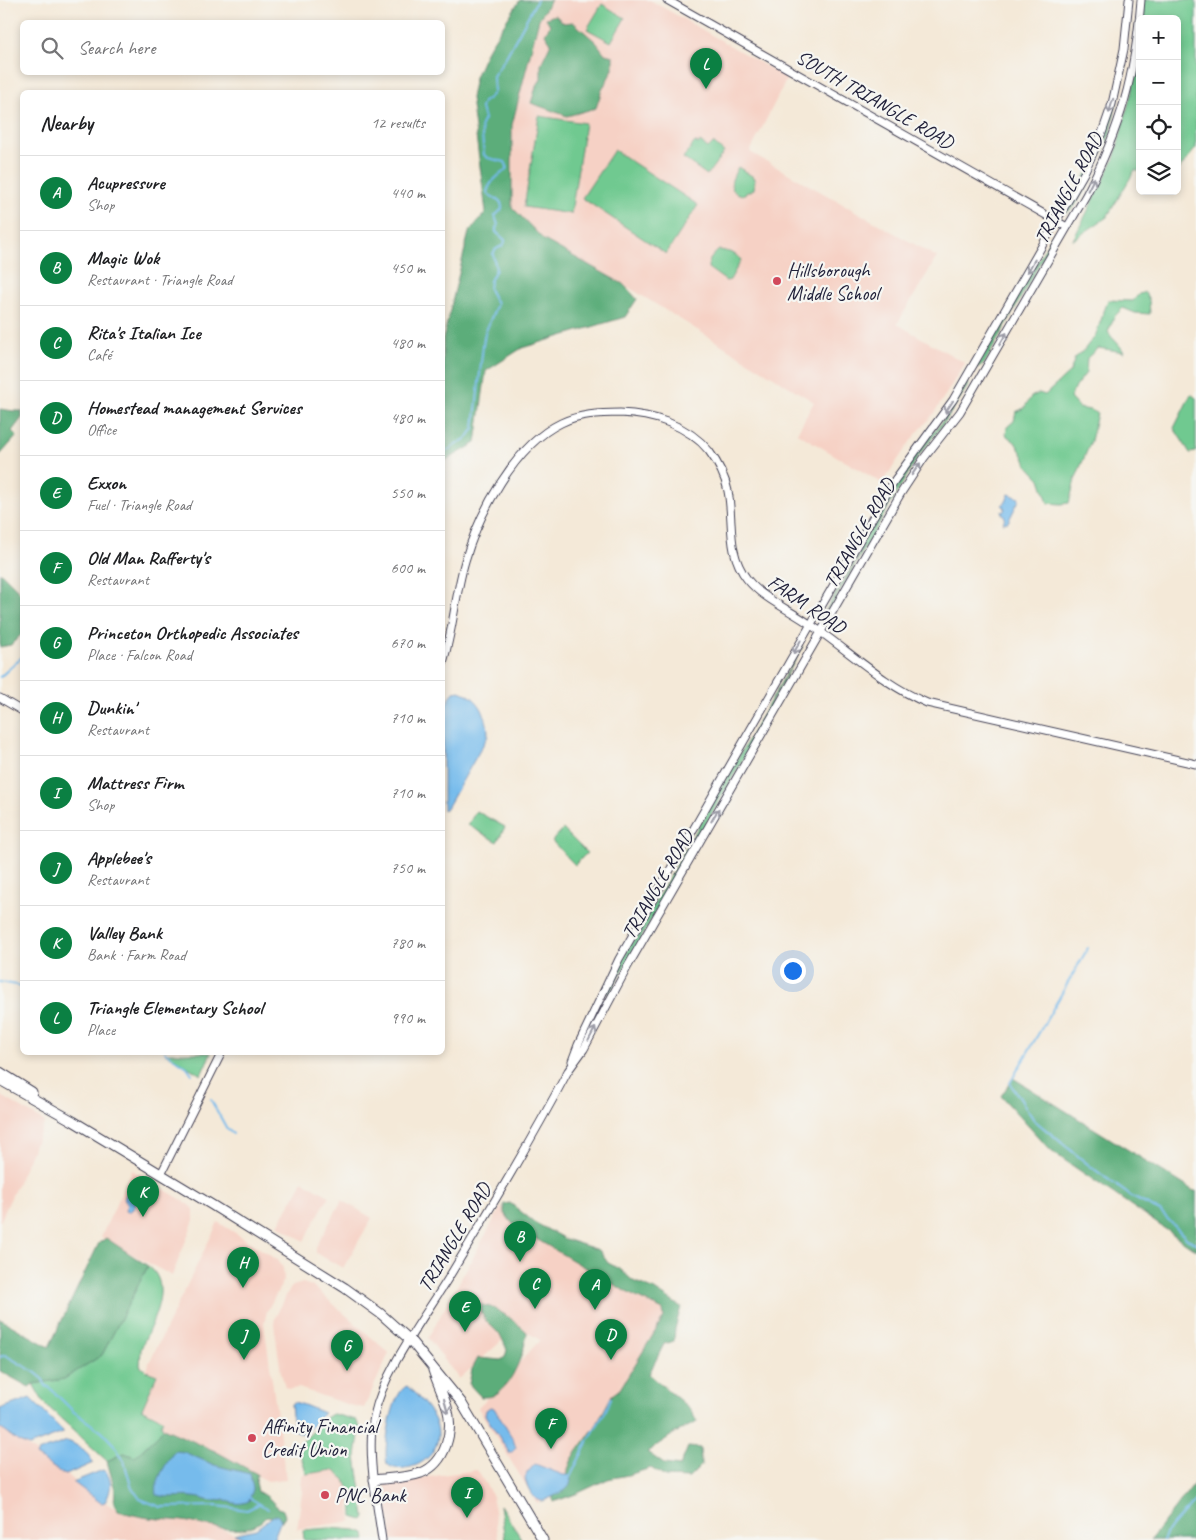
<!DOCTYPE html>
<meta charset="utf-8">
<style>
:root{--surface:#fff;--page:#f2f2f2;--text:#202124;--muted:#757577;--line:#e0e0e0;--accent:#0b8043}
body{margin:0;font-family:Caveat,sans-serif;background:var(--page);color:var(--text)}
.controls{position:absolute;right:15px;top:15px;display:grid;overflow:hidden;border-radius:8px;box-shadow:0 2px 8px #0003}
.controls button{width:45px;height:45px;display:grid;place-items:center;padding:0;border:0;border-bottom:1px solid var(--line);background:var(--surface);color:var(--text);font:25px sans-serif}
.you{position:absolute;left:792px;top:970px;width:18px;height:18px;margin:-12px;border:4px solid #fff;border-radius:50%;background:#1a73e8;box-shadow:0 0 0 8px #1a73e833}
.badge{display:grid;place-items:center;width:32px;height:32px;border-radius:50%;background:var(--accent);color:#fff;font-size:16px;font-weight:700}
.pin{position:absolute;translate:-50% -41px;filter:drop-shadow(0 1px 2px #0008)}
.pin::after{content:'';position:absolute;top:26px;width:18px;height:15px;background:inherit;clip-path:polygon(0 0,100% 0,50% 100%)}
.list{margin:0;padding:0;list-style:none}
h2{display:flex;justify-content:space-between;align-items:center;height:65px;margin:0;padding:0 20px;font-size:21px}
h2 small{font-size:16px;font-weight:400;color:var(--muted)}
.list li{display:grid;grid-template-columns:32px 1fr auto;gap:15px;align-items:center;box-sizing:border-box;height:75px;padding:0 20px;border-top:1px solid var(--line)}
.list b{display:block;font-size:19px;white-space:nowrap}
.list p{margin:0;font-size:16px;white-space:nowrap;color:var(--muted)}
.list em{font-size:16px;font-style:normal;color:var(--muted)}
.icon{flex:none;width:28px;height:28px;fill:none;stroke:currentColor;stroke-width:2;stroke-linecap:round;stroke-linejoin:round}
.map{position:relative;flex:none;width:1196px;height:1540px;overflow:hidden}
.search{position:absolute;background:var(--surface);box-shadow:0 2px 8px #0003;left:20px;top:20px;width:425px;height:55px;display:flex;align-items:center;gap:12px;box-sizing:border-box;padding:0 18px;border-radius:8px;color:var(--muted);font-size:19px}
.panel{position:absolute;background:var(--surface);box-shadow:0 2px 8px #0003;left:20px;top:90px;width:425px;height:965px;border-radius:8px}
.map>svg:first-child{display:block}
.built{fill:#f6d1c5}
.green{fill:#6fc990;stroke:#487666}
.forest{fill:#5bad7a;stroke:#3e685a}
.water{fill:#76bbec;stroke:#4c6e94}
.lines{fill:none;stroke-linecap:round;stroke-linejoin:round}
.stream{stroke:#76bbec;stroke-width:2}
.secondary-casing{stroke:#424053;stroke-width:9}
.highway-casing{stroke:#424053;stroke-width:11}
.secondary{stroke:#fff;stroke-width:7}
.highway{stroke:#fff;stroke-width:9}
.oneway{stroke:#9c9ca7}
.poi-dot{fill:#d1495b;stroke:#f6f6f2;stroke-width:2}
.labels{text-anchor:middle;stroke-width:4.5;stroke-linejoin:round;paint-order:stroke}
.street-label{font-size:20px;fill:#22223b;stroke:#f6f6f2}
.poi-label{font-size:20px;fill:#22223b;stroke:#f6f6f2;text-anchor:start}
</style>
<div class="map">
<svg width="1196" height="1540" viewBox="0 0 1196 1540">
<rect width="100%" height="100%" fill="#f6f6f2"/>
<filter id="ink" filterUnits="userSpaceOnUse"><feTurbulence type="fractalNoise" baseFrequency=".02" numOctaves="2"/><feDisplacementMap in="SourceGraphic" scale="10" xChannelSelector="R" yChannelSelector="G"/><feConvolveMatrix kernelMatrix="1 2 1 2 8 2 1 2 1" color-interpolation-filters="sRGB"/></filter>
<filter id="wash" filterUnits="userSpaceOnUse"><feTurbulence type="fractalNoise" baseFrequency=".0096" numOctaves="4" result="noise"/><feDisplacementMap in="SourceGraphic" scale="20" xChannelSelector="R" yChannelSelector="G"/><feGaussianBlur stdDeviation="1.12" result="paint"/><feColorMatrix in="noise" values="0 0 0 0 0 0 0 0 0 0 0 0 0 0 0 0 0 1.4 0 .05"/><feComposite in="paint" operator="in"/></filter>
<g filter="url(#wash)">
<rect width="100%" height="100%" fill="#f4e9d8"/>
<path class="built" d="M 551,0 L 650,0 L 787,78 L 750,152 L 937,257 L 897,324 L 965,363 L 935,412 L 912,439 L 882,483 L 797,433 L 814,402 L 623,284 L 544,240 L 512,207 L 512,125 L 539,19 Z
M 0,1095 L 45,1122 L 0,1222 Z
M 132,1170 L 190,1205 L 194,1209 L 194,1220 L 172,1276 L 101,1237 Z
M 303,1181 L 329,1196 L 304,1241 L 278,1225 Z
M 342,1200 L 372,1218 L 343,1268 L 316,1253 L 316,1247 Z
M 501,1207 L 673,1313 L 563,1491 L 537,1503 L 478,1408 L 540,1340 L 482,1304 L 506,1337 L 459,1379 L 428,1338 Z
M 218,1222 L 278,1260 L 283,1268 L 284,1280 L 267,1311 L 264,1323 L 286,1479 L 268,1481 L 125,1412 Z
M 303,1283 L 314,1287 L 389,1353 L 364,1408 L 349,1405 L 299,1388 L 289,1389 L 285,1387 L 281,1373 L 274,1324 L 275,1318 L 289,1290 L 293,1286 Z
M 0,1427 L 112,1507 L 202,1522 L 250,1540 L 0,1540 Z
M 345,1469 L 352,1521 L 297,1529 L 302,1492 L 301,1475 Z
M 477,1470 L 492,1495 L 498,1540 L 392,1540 L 385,1483 Z"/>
<path class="green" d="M 1142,0 L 1196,0 L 1196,148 L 1177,172 L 1177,19 L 1141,19 Z
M 602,4 L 625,18 L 611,42 L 587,29 Z
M 1140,40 L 1140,172 L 1135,170 L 1107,217 L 1073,240 L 1114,159 L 1138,67 Z
M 1126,64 L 1115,109 L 1111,132 L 1091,178 L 1075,206 L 1065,214 L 1093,161 L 1106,132 Z
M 539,116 L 585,123 L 571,214 L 524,207 Z
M 695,142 L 698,144 L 700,142 L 708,148 L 713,143 L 724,152 L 707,175 L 683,158 Z
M 614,150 L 698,205 L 666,254 L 582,198 Z
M 738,167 L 755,178 L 754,189 L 742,195 C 725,190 732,179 738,167 Z
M 1055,231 L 1057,232 C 1032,276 1009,320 984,364 L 976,368 Z
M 719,250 C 728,251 736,253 741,260 L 730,280 L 726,281 L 708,268 C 708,260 713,255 719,250 Z
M 1145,292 L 1149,300 L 1150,314 L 1135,313 L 1123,308 L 1114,317 L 1108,332 C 1113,340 1120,344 1124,352 L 1098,348 L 1087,358 L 1086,373 L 1075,387 L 1070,398 L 1079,408 L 1090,410 L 1097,413 L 1091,441 L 1075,480 L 1069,503 L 1061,504 L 1048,503 L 1040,479 L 1027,465 L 1024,457 L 1015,442 L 1006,435 L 1007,427 L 1014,421 L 1016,412 L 1024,408 L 1031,397 L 1039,393 L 1045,395 L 1070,372 L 1075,358 L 1084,350 L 1090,342 L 1095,337 L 1108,300 L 1133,301 L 1139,294 Z
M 967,383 L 969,384 L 944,423 L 919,455 L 832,604 L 824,613 L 857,558 L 863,541 L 899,479 L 914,457 L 944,419 Z
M 1191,394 L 1196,398 L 1196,452 L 1190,453 L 1174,428 Z
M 803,646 L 772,702 L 763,724 L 609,994 L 607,993 L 616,970 L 798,653 Z
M 476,811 L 505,827 L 497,842 L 468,825 Z
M 563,829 L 587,853 L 575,865 L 552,841 Z
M 165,1053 L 211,1053 L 201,1075 Z
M 148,1266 C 175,1285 150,1325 141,1349 L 140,1366 L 146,1371 L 157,1375 L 142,1409 L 163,1420 L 161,1424 L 163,1428 L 159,1434 L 135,1457 L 124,1453 L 107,1461 L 44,1403 L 33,1384 L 64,1379 L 102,1355 Z
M 333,1414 L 356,1420 L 360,1427 L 356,1457 L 365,1517 L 363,1520 L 353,1517 C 353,1499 350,1480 333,1470 L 306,1474 C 305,1463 299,1457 299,1445 L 327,1417 Z
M 500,1505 L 522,1540 L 505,1540 Z
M 330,1528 L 356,1530 L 365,1533 L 366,1540 L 304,1540 L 303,1530 Z"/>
<path class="forest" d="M 520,0 L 551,0 L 539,19 L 512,125 L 512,207 L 544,240 L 623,284 L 637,299 L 625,317 L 522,348 L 486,371 L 476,443 L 443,462 L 443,339 L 469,232 L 486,212 L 471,98 L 475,77 L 487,50 Z
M 555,15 L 564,23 L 573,22 L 596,42 L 605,54 L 613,56 L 613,69 L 602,90 L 596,108 L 567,116 L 531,103 L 536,87 L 541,79 L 541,64 L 551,43 L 545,34 L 550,25 L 546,18 Z
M 0,409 L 14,411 L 22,411 L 22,418 L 12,431 L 17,436 L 0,455 Z
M 0,572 L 22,594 L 22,634 L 11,645 L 0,647 Z
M 1013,1078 L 1194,1191 L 1196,1191 L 1196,1250 L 1051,1151 L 1001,1096 Z
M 510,1203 L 534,1222 L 565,1239 L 599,1250 L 608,1263 L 620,1269 L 633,1281 L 653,1289 L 681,1307 L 675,1329 L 674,1341 L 664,1344 L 649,1374 L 690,1409 L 697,1422 L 675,1433 L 647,1452 L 664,1464 L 680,1466 L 688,1447 L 700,1448 L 701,1466 L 689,1478 L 665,1477 L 651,1468 L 628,1475 L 608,1479 L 576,1494 L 553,1502 L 553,1494 L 567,1482 L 568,1469 L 572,1459 L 597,1424 L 612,1395 L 620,1389 L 664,1317 L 663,1310 L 630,1294 L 521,1230 L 511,1222 L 504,1212 L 504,1204 Z
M 106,1238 L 148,1266 L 102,1355 L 64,1379 L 33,1384 L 29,1387 L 0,1371 L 0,1319 L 49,1347 L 99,1243 Z
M 480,1305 C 495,1305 516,1322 527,1332 C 525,1350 513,1384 496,1394 C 493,1397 486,1397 481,1397 L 469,1384 L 472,1369 L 478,1358 L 501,1360 L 505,1357 L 507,1350 C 505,1345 503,1340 500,1335 C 490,1323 482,1322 480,1305 Z
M 163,1428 L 215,1451 L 257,1474 L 256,1482 L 258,1492 C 273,1497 271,1505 283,1510 L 285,1516 L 281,1522 L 273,1517 L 267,1516 C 246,1540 210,1525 183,1521 C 175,1520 167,1520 160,1519 C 145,1518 132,1515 118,1511 L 114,1503 L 115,1490 L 107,1461 L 124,1453 L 135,1457 L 159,1434 Z
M 1196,1481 L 1196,1540 L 1150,1540 Z"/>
<path class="water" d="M 1009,494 L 1019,498 L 1019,500 L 1008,522 L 1003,523 L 1005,517 L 1001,512 L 1004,511 L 1005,508 L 1002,505 L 1006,502 Z
M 460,691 C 480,698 488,716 488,736 L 447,808 L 443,810 L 443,712 L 450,697 L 454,692 Z
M 133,1183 L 141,1187 L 142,1190 L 133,1209 L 128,1212 L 125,1211 L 127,1204 L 124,1198 Z
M 407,1386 C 417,1395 431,1410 436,1423 C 444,1446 427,1465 406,1468 C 398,1469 393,1469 387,1464 C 383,1450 392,1391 407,1386 Z
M 30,1398 L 63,1431 L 63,1433 L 29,1446 L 19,1442 L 0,1428 L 0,1409 Z
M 294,1402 L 304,1405 L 324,1413 L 305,1433 L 299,1433 L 293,1428 L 291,1404 Z
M 490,1407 L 494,1408 L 513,1439 L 516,1448 L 510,1454 L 485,1415 L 486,1410 Z
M 67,1441 C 77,1444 90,1454 93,1463 L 66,1475 L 63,1474 L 36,1456 L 38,1452 Z
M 174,1451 L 184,1452 L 214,1465 L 250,1474 L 253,1489 L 249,1501 C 240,1505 233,1504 224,1499 C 207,1504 208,1498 193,1497 C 181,1495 170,1499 157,1495 C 154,1480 167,1464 174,1451 Z
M 535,1464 L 563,1475 L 570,1475 C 574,1489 562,1492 552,1497 C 549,1498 544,1501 541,1501 C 533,1500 526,1485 525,1478 L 527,1473 Z
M 103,1470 C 114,1478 111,1492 105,1502 L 101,1503 L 73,1482 Z
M 277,1515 L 281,1520 L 273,1540 L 249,1540 L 234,1534 L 256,1529 L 273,1516 Z"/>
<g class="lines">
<path class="stream" d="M 442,454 L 468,437 L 474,428 L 483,345 L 485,333 L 497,304 L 489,289 L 490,281 L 496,269 L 493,254 L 495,250 C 500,246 505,247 505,240 L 496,232 L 496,228 L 498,225 L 495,216 L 502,209 C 502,197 494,200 487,193 C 488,184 498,175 506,170 L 507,166 L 505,162 L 488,158 L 484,155 L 481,125 L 484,119 L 481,108 L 483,102 L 490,97 L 494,92 L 493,76 L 507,55 L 537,0
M 0,677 L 22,657
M 1088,948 L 1010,1083 L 1034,1120 L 1090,1166 L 1132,1197 L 1160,1211 L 1187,1239 L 1196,1243
M 0,982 L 22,986
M 165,1052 L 187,1067 L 192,1074
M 211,1100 L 227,1129 L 233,1134
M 0,1357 L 5,1355 L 36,1373 L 42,1378 L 46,1386 L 50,1388 L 74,1412 L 102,1432 L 117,1448 L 119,1455 L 124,1461 L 131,1486 L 140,1499 L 161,1507 L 218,1506 L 247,1510 L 259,1504
M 570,1477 L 588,1441 L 605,1412 L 611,1398
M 250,1498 L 268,1509
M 1163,1540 C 1170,1523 1186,1513 1196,1499"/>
</g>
</g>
<g filter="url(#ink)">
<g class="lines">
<defs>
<path id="secondary" d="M 667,0 L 1067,227
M 442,666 C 453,632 455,595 465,561 C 479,513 515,445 561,423 C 579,414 600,413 620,413 C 652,414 688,425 709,451 C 718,463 725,476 728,491 C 734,521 726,552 747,579 C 764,600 789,609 811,625 C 849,651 884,685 927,703 L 1196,764
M 0,698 L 22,711
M 572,1061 L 578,1045 L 619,959 L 811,624 L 894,481 L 953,400 L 1084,173 L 1102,133 L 1112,104 L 1124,49 L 1129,0
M 161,1174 L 222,1052
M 382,1540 C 377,1503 366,1452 374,1416 C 384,1369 424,1318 449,1277 C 490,1209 531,1141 568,1071 L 584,1049 L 628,966 L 901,493 L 924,458 L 960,412 L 1086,195 C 1121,127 1135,76 1141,0"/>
<path id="highway" d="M 0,1072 L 32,1092
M 0,1080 L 73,1121 L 212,1205 L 345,1288 L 381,1314 L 410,1340 L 461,1402 L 543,1540
M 374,1480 C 389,1478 407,1478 421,1473 C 446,1463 454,1431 447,1407 C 443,1394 437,1382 433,1370"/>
</defs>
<use href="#secondary" class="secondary-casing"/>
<use href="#highway" class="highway-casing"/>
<use href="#secondary" class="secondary"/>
<use href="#highway" class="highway"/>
</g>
<defs><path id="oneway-shaft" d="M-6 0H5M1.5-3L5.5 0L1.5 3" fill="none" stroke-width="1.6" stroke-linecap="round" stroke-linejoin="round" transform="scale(1.25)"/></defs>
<g class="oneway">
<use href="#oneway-shaft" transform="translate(1111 106) rotate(107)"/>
<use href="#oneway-shaft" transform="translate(1091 184) rotate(-63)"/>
<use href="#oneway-shaft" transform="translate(1031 266) rotate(120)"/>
<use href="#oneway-shaft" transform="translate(1003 339) rotate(-60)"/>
<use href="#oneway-shaft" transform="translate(949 407) rotate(123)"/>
<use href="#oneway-shaft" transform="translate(916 469) rotate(-55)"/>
<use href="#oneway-shaft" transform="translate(797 647) rotate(119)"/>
<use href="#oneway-shaft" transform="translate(715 815) rotate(-60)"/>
<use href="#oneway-shaft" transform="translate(592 1034) rotate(-62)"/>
<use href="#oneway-shaft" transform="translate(446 1406) rotate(75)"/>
</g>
</g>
<g class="poi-dot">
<circle cx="777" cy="281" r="5"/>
<circle cx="252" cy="1438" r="5"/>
<circle cx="325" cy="1495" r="5"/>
</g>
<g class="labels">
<g class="street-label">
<text transform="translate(875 99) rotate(30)" y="7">SOUTH TRIANGLE ROAD</text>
<text transform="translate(1068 188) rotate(-62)" y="7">TRIANGLE ROAD</text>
<text transform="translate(859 533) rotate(-60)" y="7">TRIANGLE ROAD</text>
<text transform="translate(807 604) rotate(34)" y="7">FARM ROAD</text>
<text transform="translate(657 884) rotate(-60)" y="7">TRIANGLE ROAD</text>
<text transform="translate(454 1237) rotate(-59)" y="7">TRIANGLE ROAD</text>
</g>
<g class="poi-label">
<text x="787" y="277">Hillsborough<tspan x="787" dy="23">Middle School</tspan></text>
<text x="262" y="1433">Affinity Financial<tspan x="262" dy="23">Credit Union</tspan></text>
<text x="335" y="1502">PNC Bank</text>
</g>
</g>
</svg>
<div class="controls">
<button>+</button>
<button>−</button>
<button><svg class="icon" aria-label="locate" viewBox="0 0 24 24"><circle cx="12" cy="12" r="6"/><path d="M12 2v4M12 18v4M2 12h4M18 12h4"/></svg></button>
<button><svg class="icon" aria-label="layers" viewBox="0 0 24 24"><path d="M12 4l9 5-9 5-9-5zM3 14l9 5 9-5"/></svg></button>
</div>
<div class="you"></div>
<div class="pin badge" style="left:595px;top:1310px">A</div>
<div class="pin badge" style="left:520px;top:1262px">B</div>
<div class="pin badge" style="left:535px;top:1309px">C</div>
<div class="pin badge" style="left:611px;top:1360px">D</div>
<div class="pin badge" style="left:465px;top:1332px">E</div>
<div class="pin badge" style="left:551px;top:1449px">F</div>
<div class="pin badge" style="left:347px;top:1371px">G</div>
<div class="pin badge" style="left:243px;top:1288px">H</div>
<div class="pin badge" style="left:467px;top:1518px">I</div>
<div class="pin badge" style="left:244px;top:1360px">J</div>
<div class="pin badge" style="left:143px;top:1217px">K</div>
<div class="pin badge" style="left:706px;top:89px">L</div>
<div class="search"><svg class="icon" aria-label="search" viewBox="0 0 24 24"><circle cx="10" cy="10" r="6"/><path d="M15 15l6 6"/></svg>Search here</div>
<section class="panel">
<h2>Nearby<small>12 results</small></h2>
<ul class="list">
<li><span class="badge">A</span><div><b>Acupressure</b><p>Shop</p></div><em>440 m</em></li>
<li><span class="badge">B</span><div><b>Magic Wok</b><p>Restaurant · Triangle Road</p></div><em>450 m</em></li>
<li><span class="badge">C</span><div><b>Rita's Italian Ice</b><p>Café</p></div><em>480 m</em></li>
<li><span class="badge">D</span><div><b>Homestead management Services</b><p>Office</p></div><em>480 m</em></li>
<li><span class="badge">E</span><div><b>Exxon</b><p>Fuel · Triangle Road</p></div><em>550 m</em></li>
<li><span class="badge">F</span><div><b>Old Man Rafferty's</b><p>Restaurant</p></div><em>600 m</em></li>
<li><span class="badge">G</span><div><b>Princeton Orthopedic Associates</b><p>Place · Falcon Road</p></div><em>670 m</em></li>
<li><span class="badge">H</span><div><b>Dunkin'</b><p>Restaurant</p></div><em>710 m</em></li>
<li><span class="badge">I</span><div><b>Mattress Firm</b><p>Shop</p></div><em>710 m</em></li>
<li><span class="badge">J</span><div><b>Applebee's</b><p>Restaurant</p></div><em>750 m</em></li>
<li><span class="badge">K</span><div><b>Valley Bank</b><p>Bank · Farm Road</p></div><em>780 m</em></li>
<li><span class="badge">L</span><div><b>Triangle Elementary School</b><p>Place</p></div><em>990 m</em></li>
</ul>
</section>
</div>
